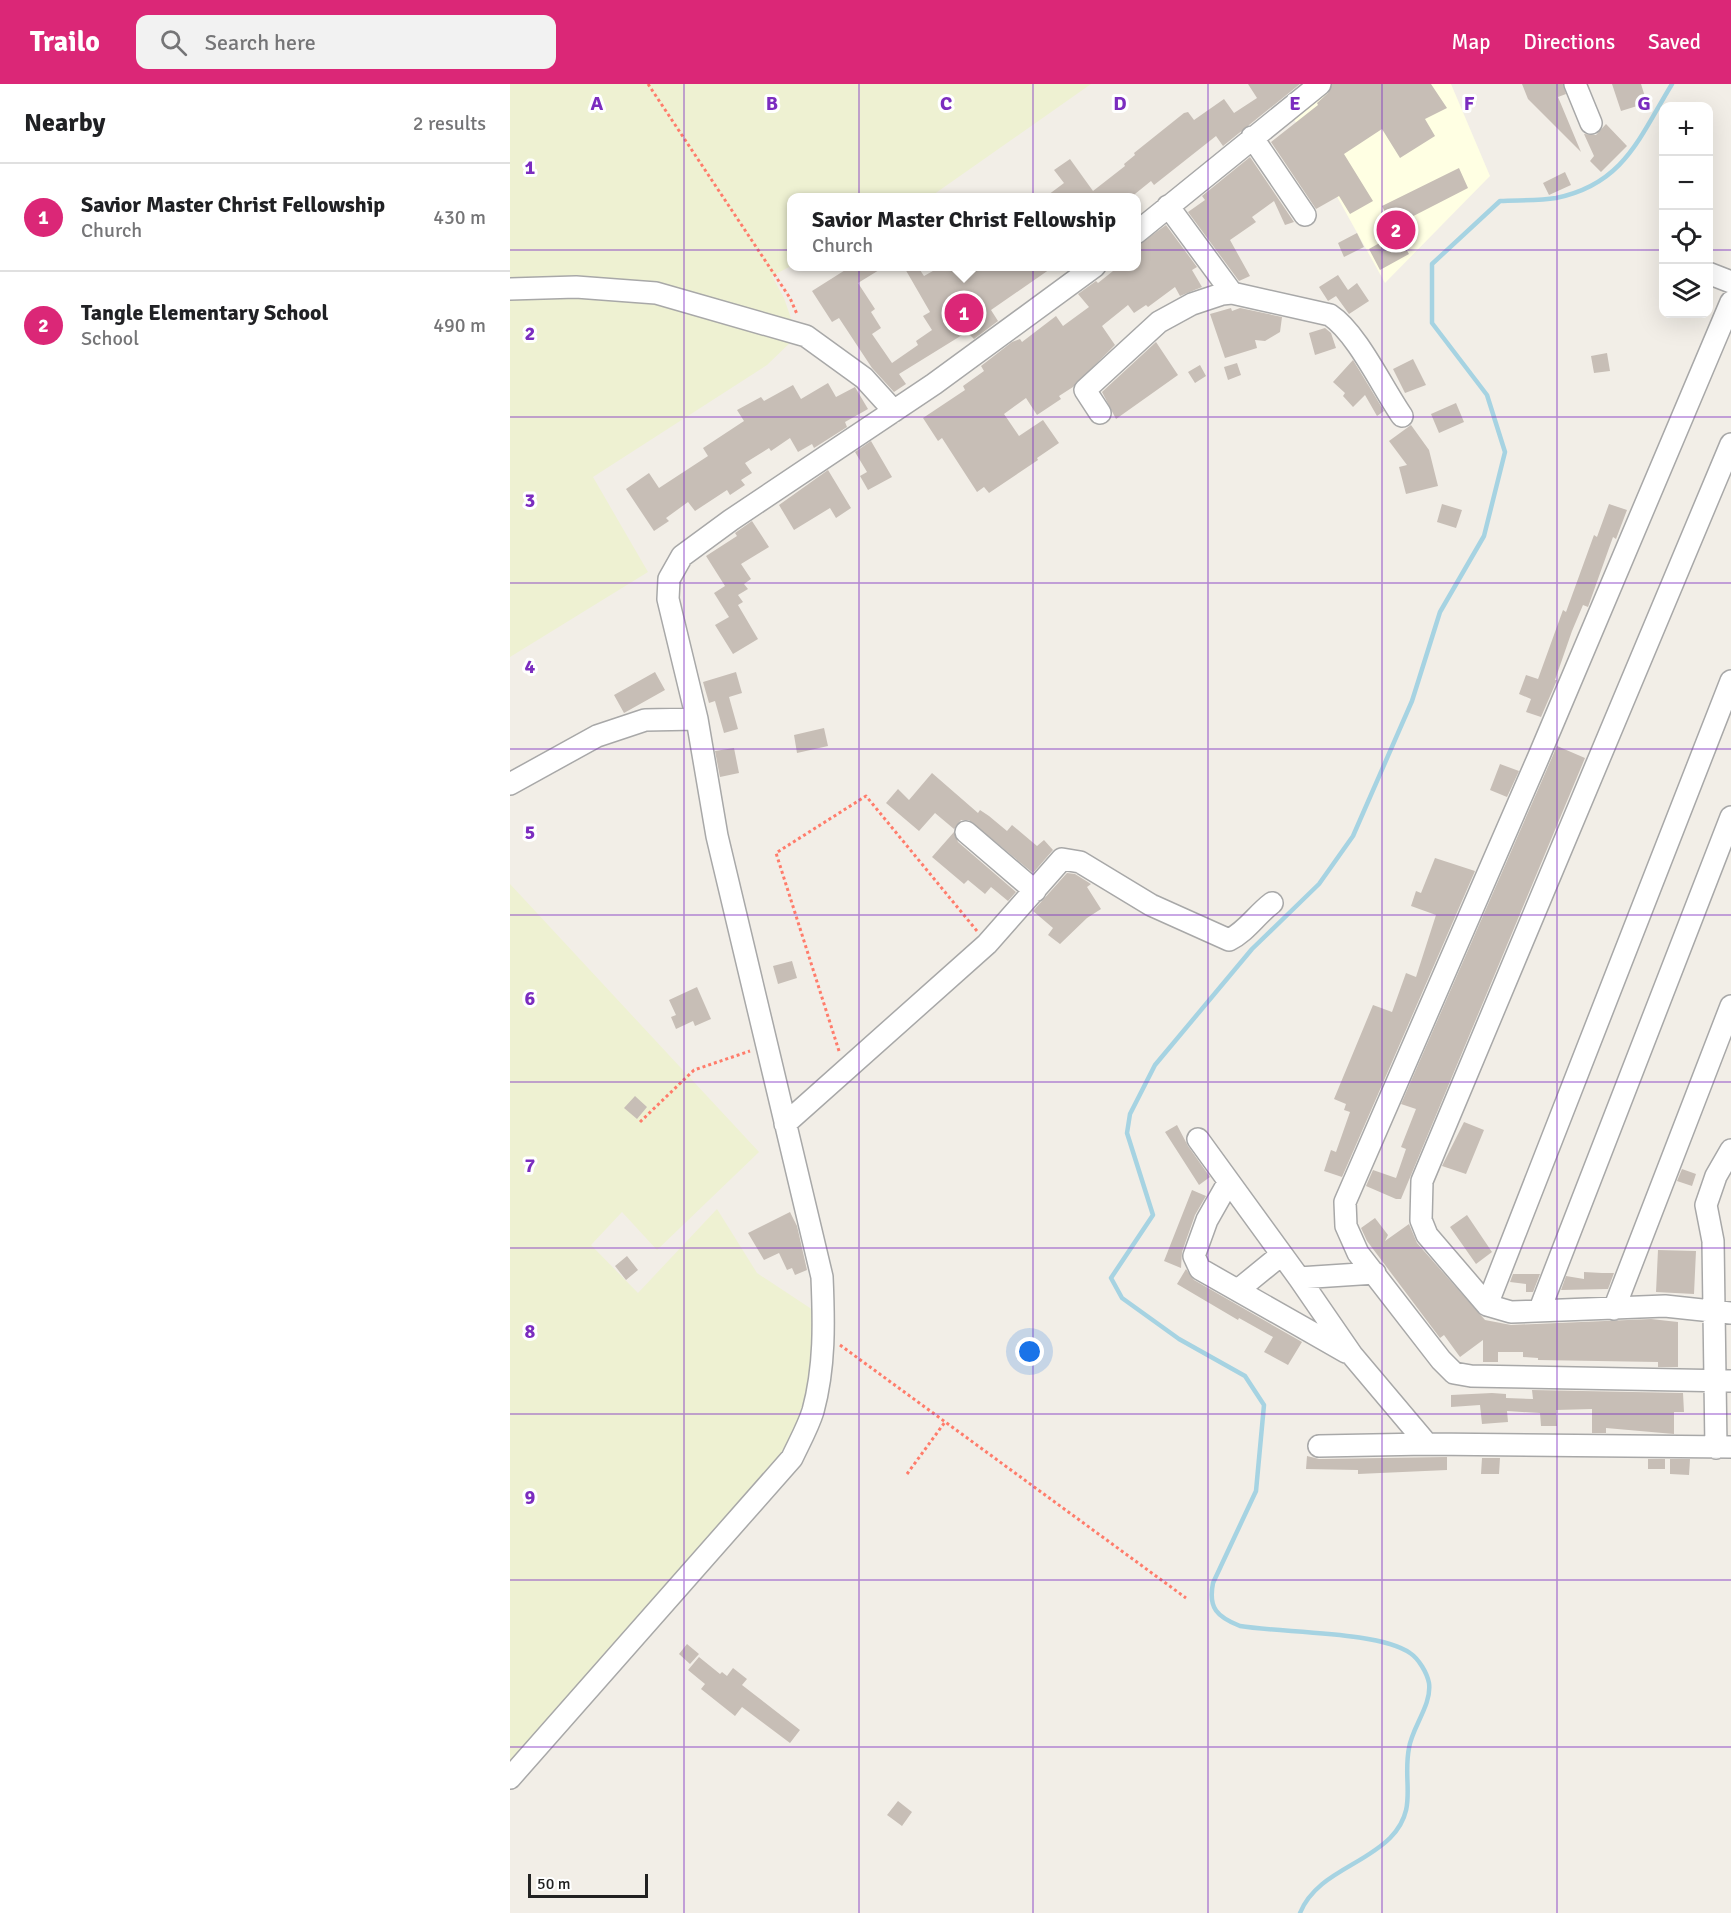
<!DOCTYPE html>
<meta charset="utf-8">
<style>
:root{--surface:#fff;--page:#f2f2f2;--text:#202124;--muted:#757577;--line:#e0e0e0;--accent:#db2777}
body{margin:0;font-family:Signika,sans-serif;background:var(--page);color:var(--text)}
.controls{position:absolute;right:18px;top:18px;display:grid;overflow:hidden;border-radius:12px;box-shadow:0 6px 24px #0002}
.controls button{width:54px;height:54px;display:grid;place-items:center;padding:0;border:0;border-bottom:2px solid var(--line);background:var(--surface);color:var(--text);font:30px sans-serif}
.scale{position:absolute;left:18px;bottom:15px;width:120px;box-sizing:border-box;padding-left:6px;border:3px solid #212121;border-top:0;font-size:16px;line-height:21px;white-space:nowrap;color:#212121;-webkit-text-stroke:4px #fff;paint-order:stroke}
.you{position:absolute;left:520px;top:1268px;width:21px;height:21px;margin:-15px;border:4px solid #fff;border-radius:50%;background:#1a73e8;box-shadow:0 0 0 9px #1a73e833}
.badge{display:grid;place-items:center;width:39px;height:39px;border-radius:50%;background:var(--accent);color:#fff;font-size:20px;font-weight:700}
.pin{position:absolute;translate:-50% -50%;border:3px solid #fff;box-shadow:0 2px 6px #0006}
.popup{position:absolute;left:277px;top:109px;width:354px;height:78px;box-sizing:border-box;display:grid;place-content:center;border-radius:12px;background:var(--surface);filter:drop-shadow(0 2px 4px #0005);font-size:20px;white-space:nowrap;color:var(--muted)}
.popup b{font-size:22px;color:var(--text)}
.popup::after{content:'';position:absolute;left:50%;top:100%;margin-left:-12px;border:12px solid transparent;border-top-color:var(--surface)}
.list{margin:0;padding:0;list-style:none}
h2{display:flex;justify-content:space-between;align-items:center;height:78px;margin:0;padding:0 24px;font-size:26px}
h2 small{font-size:20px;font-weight:400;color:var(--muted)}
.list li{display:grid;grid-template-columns:39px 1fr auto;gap:18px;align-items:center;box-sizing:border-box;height:108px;padding:0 24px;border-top:2px solid var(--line)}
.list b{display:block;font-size:22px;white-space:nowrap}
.list p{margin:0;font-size:20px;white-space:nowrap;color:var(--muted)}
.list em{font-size:20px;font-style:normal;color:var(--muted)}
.icon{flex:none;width:33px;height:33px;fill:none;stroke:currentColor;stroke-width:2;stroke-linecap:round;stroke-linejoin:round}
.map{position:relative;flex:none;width:1221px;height:1829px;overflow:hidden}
header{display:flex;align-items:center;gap:36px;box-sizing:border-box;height:84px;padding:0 30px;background:var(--accent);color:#fff}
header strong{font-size:28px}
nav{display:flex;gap:33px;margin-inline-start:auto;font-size:21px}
.search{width:420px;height:54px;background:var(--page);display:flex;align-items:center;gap:15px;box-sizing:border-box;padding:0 21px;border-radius:12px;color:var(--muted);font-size:22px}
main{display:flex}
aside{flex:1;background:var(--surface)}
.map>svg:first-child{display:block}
.education{fill:#ffffe3}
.farmland{fill:#eef1d2}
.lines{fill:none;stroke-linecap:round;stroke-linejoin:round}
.stream{stroke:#a6d3e2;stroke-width:4.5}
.building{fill:#c7beb6}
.minor-casing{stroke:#a8a8a8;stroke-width:24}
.path{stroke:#ff7c6b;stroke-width:3;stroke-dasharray:3 3;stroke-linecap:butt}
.minor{stroke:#fff;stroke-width:21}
.grid{fill:none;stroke:#7b2cbf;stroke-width:1.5;stroke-opacity:0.55}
.grid-label{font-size:20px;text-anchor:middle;font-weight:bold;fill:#7b2cbf;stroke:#fff;stroke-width:6;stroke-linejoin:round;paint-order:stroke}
</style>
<header>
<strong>Trailo</strong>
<div class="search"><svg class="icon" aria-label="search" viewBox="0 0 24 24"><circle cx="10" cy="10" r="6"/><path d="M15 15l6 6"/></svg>Search here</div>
<nav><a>Map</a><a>Directions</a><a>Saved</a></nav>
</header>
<main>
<aside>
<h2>Nearby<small>2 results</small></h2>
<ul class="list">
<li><span class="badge">1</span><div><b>Savior Master Christ Fellowship</b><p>Church</p></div><em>430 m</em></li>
<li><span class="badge">2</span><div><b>Tangle Elementary School</b><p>School</p></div><em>490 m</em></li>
</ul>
</aside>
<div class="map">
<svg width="1221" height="1829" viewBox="0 0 1221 1829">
<rect width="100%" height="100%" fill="#f2eee7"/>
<path class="education" d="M 821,0 L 941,0 L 980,92 L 875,199 L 780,28 Z"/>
<path class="farmland" d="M 0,0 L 581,0 L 420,113 L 282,113 L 281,182 L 262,192 L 274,214 L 287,252 L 257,281 L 83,393 L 138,488 L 0,573 Z
M 0,800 L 249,1068 L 147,1166 L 112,1128 L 81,1161 L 128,1209 L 207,1125 L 247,1189 L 306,1228 L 299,1315 L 274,1374 L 0,1683 Z"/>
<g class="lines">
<path class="stream" d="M 790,1829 C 806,1790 852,1782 880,1754 C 909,1724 892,1699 899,1664 C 902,1643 922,1621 919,1599 C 917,1589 909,1575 900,1569 C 869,1547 772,1549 730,1542 C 707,1533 698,1524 703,1499 L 746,1407 L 754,1321 L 735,1292 L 669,1255 L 612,1214 L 601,1194 L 643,1131 L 617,1049 L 620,1030 L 645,981 L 742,865 L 809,800 L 843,752 L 902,617 L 930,528 L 974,452 L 995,368 L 977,311 L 922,239 L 922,180 L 990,117 C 1008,116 1028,117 1046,114 C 1114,100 1129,54 1162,0"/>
</g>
<path class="building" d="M 738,0 L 790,0 L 713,62 L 706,52 L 644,101 L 641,97 L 620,114 L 534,114 L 554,99 L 544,86 L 560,75 L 583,107 L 615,82 L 614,80 L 625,71 L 624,69 L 674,29 L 678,28 L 684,36 L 714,15 L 724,29 L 747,14 Z
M 822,0 L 921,0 L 937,24 L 915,35 L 925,52 L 890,74 L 872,45 L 834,70 L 863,117 L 840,130 L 829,112 L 806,125 L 761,58 L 808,21 L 807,19 L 818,9 Z
M 1012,0 L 1053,0 L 1056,10 L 1048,13 L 1071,68 L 1018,15 Z
M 1102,0 L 1131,0 L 1137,19 L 1111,27 Z
M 1096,40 L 1117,62 L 1091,88 L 1080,77 L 1084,72 L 1074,50 L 1086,51 Z
M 740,73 L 784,138 L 775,141 L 764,117 L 742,133 L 746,138 L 720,156 L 740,192 L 729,197 L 678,128 L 695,116 L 692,112 Z
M 949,84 L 958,104 L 882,143 L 872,122 Z
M 1055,88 L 1061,101 L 1039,111 L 1033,99 Z
M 656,141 L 687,183 L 682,186 L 692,203 L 670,212 L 665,203 L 638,223 L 636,221 L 624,229 L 618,221 L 592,242 L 605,261 L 563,303 L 549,312 L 551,315 L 527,331 L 516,314 L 494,330 L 509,352 L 533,336 L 549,359 L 527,374 L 528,376 L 479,409 L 474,403 L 467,408 L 432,354 L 428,357 L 413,334 L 455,306 L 453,302 L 474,287 L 471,282 L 502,258 L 510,255 L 512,258 L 546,232 L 553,242 L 579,223 L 568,210 L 586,197 L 588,199 L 608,183 L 627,183 L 627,162 Z
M 847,149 L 854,163 L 834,173 L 828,159 Z
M 887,149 L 899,170 L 870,186 L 859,165 Z
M 340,183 L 374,183 L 348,199 L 365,225 L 361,228 L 371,244 L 362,250 L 382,279 L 408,261 L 406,257 L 422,246 L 413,232 L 420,228 L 394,183 L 408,183 L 414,192 L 430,183 L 543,183 L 481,226 L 488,237 L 464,255 L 457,248 L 389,290 L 396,300 L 384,308 L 362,284 L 329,234 L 322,238 L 302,207 Z
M 828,191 L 838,206 L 847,199 L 859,217 L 839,230 L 826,212 L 818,217 L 809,203 Z
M 721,224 L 722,227 L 730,224 L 772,233 L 770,248 L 755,257 L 745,256 L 747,264 L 715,274 L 700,230 Z
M 815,244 L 821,249 L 826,264 L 805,271 L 799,249 Z
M 646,258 L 668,291 L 606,335 L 592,308 Z
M 1097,269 L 1100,287 L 1084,289 L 1081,272 Z
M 903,275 L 916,301 L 895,309 L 883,285 Z
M 843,276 L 874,327 L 867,332 L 855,311 L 843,323 L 833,312 L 835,309 L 823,298 Z
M 727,279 L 731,291 L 718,296 L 714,283 Z
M 690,281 L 696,292 L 685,299 L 678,288 Z
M 318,299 L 326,313 L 345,303 L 358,325 L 335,338 L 337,343 L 304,364 L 302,360 L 288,368 L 280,354 L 261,367 L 259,364 L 235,379 L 242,389 L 231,396 L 235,401 L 220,411 L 217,406 L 185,427 L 178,418 L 156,434 L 159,437 L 144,447 L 116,405 L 139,389 L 149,404 L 198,372 L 193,364 L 234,337 L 227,326 L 251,313 L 254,317 L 283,301 L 291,315 Z
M 946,319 L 954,338 L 929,349 L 921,330 Z
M 901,341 L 919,366 L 928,402 L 896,410 L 889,383 L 897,381 L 879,357 Z
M 361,357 L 382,393 L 358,406 L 350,392 L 357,388 L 345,368 Z
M 318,386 L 341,424 L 326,434 L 320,424 L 284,446 L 269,421 Z
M 932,420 L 952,426 L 946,444 L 927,438 Z
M 1099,420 L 1117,426 L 1106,455 L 1103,453 L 1078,523 L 1073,521 L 1062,547 L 1045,596 L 1047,596 L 1031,633 L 1016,628 L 1021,615 L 1009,610 L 1016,591 L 1028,595 L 1053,526 L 1056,528 L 1084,451 L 1087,453 Z
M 242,437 L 259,463 L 231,480 L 241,495 L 234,500 L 238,505 L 228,511 L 233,518 L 228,521 L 248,555 L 223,570 L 205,541 L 219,533 L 204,509 L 215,502 L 196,472 L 227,452 L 225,449 Z
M 145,588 L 155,606 L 114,629 L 104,611 Z
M 226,588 L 232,609 L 219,613 L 228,645 L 214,649 L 205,617 L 199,619 L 193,598 Z
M 314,644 L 318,662 L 287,669 L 284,651 Z
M 1047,662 L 1075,674 L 891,1115 L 886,1115 L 856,1102 L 863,1086 L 886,1094 L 896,1065 L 891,1063 L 906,1025 L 891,1020 Z
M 224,664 L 229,689 L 210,693 L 205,667 Z
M 990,680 L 1009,687 L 997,713 L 980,706 Z
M 422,689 L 468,729 L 470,726 L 479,732 L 497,747 L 502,741 L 527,762 L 534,756 L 543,766 L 523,789 L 459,736 L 451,736 L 444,745 L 425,729 L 409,747 L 376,719 L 388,705 L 399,716 Z
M 444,748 L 448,758 L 506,808 L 498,817 L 481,803 L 475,810 L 458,796 L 454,800 L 422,773 Z
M 925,774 L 965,787 L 832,1093 L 814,1087 L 821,1066 L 826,1068 L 840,1028 L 834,1026 L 836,1020 L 824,1015 L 863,921 L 882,928 L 896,889 L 906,893 L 926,831 L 901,822 L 906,807 L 911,809 Z
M 557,789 L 565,790 L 581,800 L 577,803 L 591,825 L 577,834 L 550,860 L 538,851 L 543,844 L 523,827 Z
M 282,877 L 287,894 L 268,900 L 263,882 Z
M 187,903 L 201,935 L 185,942 L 183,937 L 166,945 L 161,933 L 166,931 L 159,916 Z
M 125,1012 L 137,1023 L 127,1035 L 114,1024 Z
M 954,1038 L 974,1046 L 956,1090 L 932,1082 Z
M 667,1041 L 678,1062 L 700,1093 L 689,1101 L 655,1048 Z
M 1172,1085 L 1186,1090 L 1182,1102 L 1167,1097 Z
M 682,1106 L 696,1112 L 685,1131 L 672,1168 L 671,1184 L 654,1177 Z
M 280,1128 L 287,1142 L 297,1186 L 285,1191 L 282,1184 L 277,1186 L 269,1169 L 254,1176 L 238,1149 Z
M 957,1131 L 982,1168 L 966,1180 L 940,1143 Z
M 865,1134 L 878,1151 L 875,1157 L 899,1140 L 907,1159 L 975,1236 L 1001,1241 L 1141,1235 L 1168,1238 L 1168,1283 L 1148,1283 L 1148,1278 L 1028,1276 L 1028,1274 L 1013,1273 L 1013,1268 L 988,1268 L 988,1278 L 973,1278 L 973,1256 L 950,1273 L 934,1251 L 930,1254 L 857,1157 L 851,1144 Z
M 1148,1166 L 1186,1167 L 1184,1210 L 1146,1208 Z
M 117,1172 L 128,1186 L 116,1196 L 105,1182 Z
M 676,1185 L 684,1196 L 792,1258 L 778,1281 L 754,1268 L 763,1253 L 729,1234 L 728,1236 L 667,1200 Z
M 1074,1188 L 1092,1189 L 1104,1189 L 1098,1205 L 1051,1206 L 1056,1192 L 1074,1195 Z
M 1003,1190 L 1030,1190 L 1023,1208 L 1016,1208 L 1016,1200 L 1000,1198 Z
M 1022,1306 L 1173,1309 L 1174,1328 L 1164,1328 L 1164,1350 L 1096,1344 L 1096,1349 L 1082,1349 L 1082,1325 L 1046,1326 L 1047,1342 L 1031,1342 L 1030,1329 L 997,1327 L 998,1338 L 972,1340 L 970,1321 L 941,1323 L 941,1311 L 982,1309 L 996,1310 L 996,1314 L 1023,1315 Z
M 797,1372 L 809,1375 L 937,1373 L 937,1386 L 848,1390 L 848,1386 L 796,1385 Z
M 972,1374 L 990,1374 L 989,1390 L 971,1390 Z
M 1138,1375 L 1155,1375 L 1155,1385 L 1138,1385 Z
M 1160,1375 L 1180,1375 L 1179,1391 L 1160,1390 Z
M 177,1560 L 189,1570 L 180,1580 L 169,1570 Z
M 189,1573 L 210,1590 L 212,1588 L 217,1592 L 223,1584 L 237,1595 L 232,1601 L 290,1646 L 280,1659 L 232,1623 L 225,1632 L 191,1605 L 195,1600 L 178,1586 Z
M 388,1717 L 402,1728 L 392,1742 L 377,1731 Z"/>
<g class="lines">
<defs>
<path id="minor" d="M 1065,0 L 1081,39
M 742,53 L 795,131
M 658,122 L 722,209
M 626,149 L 810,0
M 1198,189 L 1221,198
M 0,205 L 66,203 L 146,209 L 296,252 L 354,294 L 384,327
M 1221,218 L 1029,672 L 835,1118 L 836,1142 L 848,1169 L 931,1276 L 944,1289 L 961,1292 L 1221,1297
M 590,329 L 575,306 L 649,238 L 682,220 L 712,210 L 722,209 L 820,231 C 847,249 872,303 892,332
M 1221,360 L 912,1097 L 911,1136 L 917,1151 L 977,1221 L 1001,1228 L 1155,1222 L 1221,1229
M 0,700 L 87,652 L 135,636 L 187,635
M 456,748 L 525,807
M 275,1040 L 477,860 L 552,775 L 570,778 L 641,821 L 719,856 C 737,847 746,831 762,819
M 688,1055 L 789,1194 L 842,1271 L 917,1360
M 718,1099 L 697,1136 L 684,1172 L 690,1185 L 836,1268
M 789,1194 L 865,1189
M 728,1206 L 771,1171
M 977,1221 L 1221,597
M 1030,1225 L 1221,733
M 1104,1225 L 1221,922
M 809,1362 L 917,1360 L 1221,1363
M 1206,1364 L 1203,1157 L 1196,1121 L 1206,1092 L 1221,1066
M 0,1694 L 282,1374 C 289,1359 298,1343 303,1327 C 315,1283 314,1238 312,1193 L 207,752 L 187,635 L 158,515 L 159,495 L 172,472 L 221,436 L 424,300 L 585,182"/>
</defs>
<use href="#minor" class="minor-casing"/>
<path class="path" d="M 138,0 L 280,214 L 287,230
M 329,967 L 266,769 L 356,712 L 467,847
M 130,1038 L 184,986 L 240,967
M 330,1261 L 676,1514
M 397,1390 L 435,1338"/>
<use href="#minor" class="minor"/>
</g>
<path class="grid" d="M 174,0 L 174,1829M 349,0 L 349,1829M 523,0 L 523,1829M 698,0 L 698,1829M 872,0 L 872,1829M 1047,0 L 1047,1829M 0,166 L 1154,166M 1198,166 L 1221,166M 0,333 L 1221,333M 0,499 L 1221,499M 0,665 L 1221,665M 0,831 L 1221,831M 0,998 L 1221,998M 0,1164 L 1221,1164M 0,1330 L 1221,1330M 0,1496 L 1221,1496M 0,1663 L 1221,1663"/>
<g class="grid-label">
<text x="87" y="26">A</text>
<text x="262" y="26">B</text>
<text x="436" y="26">C</text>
<text x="610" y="26">D</text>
<text x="785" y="26">E</text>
<text x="959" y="26">F</text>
<text x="1134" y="26">G</text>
<text x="20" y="90">1</text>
<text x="20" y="256">2</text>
<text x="20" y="423">3</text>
<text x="20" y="589">4</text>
<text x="20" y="755">5</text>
<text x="20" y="921">6</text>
<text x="20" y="1088">7</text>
<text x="20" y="1254">8</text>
<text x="20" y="1420">9</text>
</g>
</svg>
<div class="controls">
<button>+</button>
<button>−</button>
<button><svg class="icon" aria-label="locate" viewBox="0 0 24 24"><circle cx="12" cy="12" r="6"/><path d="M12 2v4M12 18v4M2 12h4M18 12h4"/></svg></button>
<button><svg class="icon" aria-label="layers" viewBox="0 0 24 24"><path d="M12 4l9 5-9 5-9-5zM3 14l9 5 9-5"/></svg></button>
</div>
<div class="scale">50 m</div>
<div class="you"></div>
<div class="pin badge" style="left:454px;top:229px">1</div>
<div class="popup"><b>Savior Master Christ Fellowship</b>Church</div>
<div class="pin badge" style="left:886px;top:146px">2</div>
</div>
</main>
